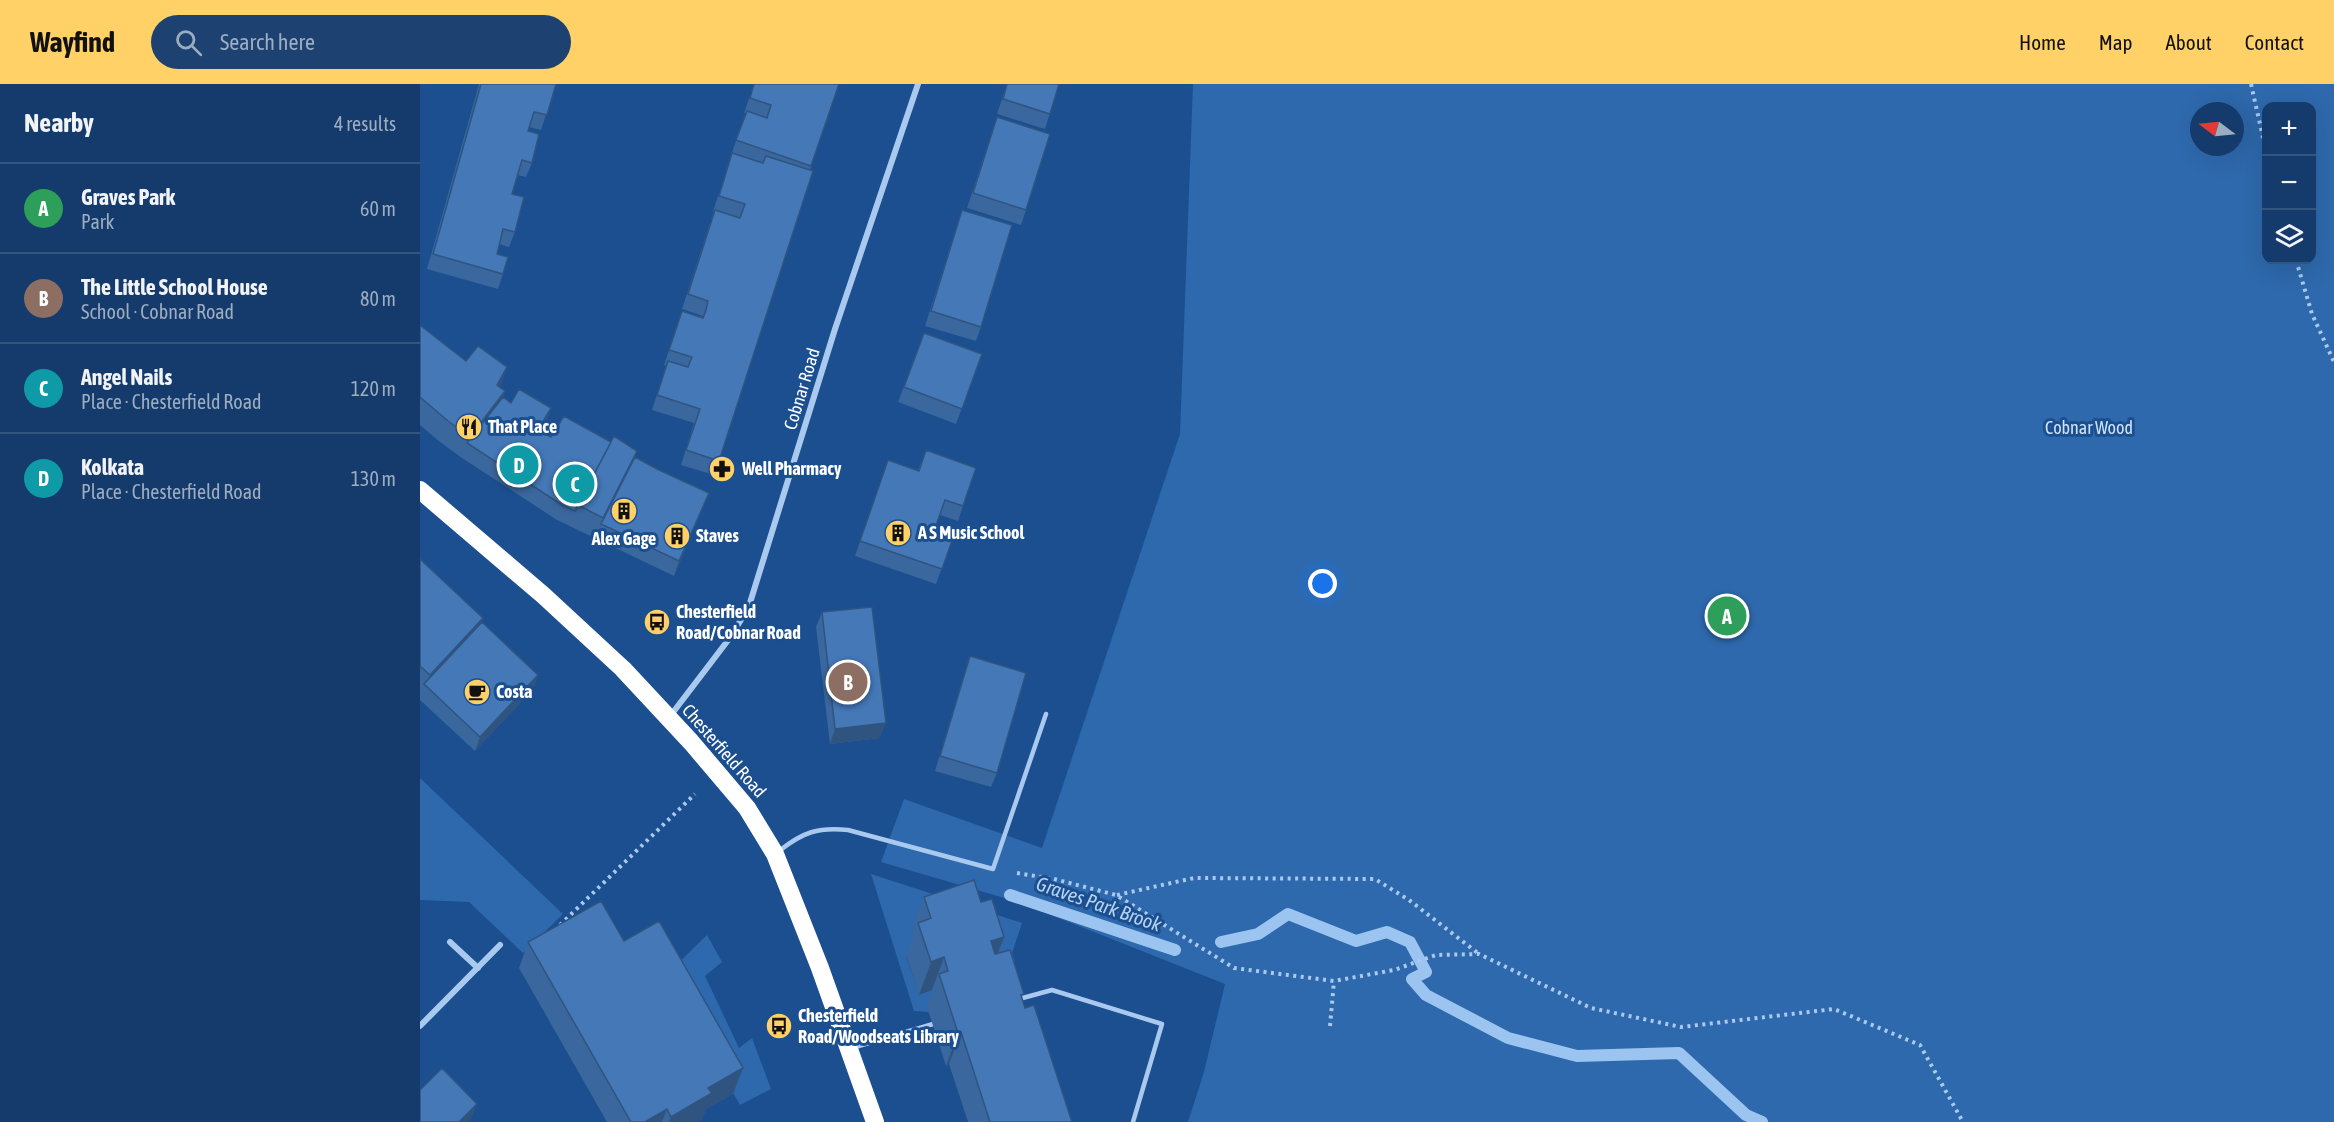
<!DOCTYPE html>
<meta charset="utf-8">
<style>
:root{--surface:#143b6b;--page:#1d4271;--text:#f1f3f6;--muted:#9dadc1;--line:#33557e;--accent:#ffd166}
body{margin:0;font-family:"Asap Condensed",sans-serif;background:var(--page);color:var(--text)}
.controls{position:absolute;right:18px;top:18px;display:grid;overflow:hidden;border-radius:12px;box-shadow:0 6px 24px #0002}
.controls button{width:54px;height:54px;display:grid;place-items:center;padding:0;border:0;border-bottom:2px solid var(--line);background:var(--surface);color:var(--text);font:30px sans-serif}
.compass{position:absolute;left:1770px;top:18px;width:54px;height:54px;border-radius:50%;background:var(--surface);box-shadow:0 6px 24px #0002;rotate:286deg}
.you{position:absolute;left:903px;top:500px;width:21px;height:21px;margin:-15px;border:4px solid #fff;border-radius:50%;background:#1a73e8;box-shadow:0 0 0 9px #1a73e833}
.badge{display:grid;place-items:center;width:39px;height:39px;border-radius:50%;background:var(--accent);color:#fff;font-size:20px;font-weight:700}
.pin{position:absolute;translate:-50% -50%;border:3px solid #fff;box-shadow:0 2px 6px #0006}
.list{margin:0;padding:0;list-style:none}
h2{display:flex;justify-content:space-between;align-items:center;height:78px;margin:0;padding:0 24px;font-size:26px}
h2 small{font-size:20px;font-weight:400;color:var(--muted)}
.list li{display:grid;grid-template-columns:39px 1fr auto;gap:18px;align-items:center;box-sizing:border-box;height:90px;padding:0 24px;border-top:2px solid var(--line)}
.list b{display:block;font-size:22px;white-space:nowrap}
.list p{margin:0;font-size:20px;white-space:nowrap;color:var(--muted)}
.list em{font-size:20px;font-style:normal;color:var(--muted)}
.icon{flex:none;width:33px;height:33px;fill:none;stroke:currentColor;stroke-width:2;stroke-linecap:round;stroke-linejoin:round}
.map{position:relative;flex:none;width:1914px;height:1038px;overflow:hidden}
header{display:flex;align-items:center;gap:36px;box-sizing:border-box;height:84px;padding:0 30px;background:var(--accent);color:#111}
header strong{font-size:28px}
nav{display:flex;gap:33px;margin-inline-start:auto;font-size:21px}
.search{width:420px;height:54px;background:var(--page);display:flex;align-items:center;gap:15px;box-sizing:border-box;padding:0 21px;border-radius:33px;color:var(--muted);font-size:22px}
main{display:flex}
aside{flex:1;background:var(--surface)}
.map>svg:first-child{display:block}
.green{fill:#2e69ad;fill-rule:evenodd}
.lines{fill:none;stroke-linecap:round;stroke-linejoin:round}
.stream{stroke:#9cc4f0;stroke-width:12}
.path{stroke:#a9c9ee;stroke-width:4;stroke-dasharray:3 4.5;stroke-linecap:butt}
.lane{stroke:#a9c9ee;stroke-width:4.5}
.street{stroke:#a9c9ee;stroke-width:6}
.highway{stroke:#fff;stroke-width:18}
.wall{fill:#3a679d}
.shaded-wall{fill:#305480}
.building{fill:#4478b7;stroke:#305480;stroke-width:1.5}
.labels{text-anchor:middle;stroke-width:6;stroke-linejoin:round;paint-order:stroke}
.street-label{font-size:18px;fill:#fff;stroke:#1b4f8f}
.poi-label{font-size:18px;font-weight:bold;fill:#fff;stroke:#1b4f8f;text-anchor:start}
.park-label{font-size:18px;fill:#cfe3fa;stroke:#1b4f8f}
.water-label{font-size:20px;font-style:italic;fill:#b5d3f5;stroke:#1b4f8f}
</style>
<header>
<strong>Wayfind</strong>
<div class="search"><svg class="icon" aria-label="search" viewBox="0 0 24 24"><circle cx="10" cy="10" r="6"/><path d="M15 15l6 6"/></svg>Search here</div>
<nav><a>Home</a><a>Map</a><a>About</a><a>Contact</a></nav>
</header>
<main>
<aside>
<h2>Nearby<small>4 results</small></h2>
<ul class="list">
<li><span class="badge" style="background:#2e9e5b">A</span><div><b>Graves Park</b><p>Park</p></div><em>60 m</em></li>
<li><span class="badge" style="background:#8d6e63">B</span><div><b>The Little School House</b><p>School · Cobnar Road</p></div><em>80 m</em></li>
<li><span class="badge" style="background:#0f9aa8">C</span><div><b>Angel Nails</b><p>Place · Chesterfield Road</p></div><em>120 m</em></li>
<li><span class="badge" style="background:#0f9aa8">D</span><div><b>Kolkata</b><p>Place · Chesterfield Road</p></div><em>130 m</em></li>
</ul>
</aside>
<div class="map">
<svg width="1914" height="1038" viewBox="0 0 1914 1038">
<rect width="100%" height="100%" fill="#1b4f8f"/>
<path class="green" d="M 773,0 L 1914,0 L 1914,1038 L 768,1038 L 784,988 L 805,900 L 601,819 L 461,778 L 484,715 L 622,764 L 760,350 ZM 1846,22 L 1892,22 L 1892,176 L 1846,176 ZM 1779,27 L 1815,27 L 1815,63 L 1779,63 Z
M 0,694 L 143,830 L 103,869 L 49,818 L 0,816 Z
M 451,790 L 602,839 L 592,869 L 595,878 L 572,885 L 493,845 L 499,867 L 486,872 L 499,910 L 512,906 L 517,920 L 509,928 L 494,927 Z
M 287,851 L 302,878 L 285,892 L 319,964 L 332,954 L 351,1005 L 320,1021 L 246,891 Z"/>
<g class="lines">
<path class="stream" d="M 590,811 L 755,866
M 801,858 L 838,850 L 868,830 L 936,857 L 967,848 L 990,858 L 1006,888 L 992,895 L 1006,911 L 1088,954 L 1157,972 L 1259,969 L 1326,1031 L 1342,1038"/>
<path class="path" d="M 1831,0 L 1846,67
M 1876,176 L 1892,230 L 1914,278
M 597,789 L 634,795 L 696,811 L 814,884 L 914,897 L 974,886 L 1016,871 L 1059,870 L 1171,924 L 1261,943 L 1414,925 L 1500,961 L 1543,1038
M 697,811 L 774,794 L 955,795 L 989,816 L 1059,870
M 140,841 L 275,710
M 910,942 L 914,897"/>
<path class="lane" d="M 359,767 C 383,748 398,743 428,746 L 573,785 L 626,630
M 599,915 L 632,906 L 742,940 L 713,1038
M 432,964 L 513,940"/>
<path class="street" d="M 251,631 L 312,551 L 329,522 L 415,245 L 498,0
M 30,858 L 58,884
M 0,942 L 80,861"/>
<path class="highway" d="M 0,406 L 123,511 L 203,585 L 271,658 L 327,724 L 355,770 L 400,884 L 455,1038"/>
</g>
<path class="wall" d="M 59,0 L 136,0 L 121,46 L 109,43 L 108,47 L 112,79 L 106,93 L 97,91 L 92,110 L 95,148 L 89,163 L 79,160 L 77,170 L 83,190 L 78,205 L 7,185 Z
M 334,0 L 419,0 L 390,86 L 294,391 L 261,381 L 274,339 L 232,326 L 246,282 L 244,281 L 262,227 L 283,233 L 283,232 L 262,225 L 294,127 L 293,127 L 312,71 L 311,71 L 326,29 L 324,29 Z
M 587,0 L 639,0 L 625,45 L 577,30 Z
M 577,33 L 606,126 L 601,141 L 547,124 Z
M 542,126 L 561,243 L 556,257 L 505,242 Z
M 0,241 L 46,277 L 87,283 L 80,303 L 85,307 L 83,313 L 91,319 L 131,324 L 126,338 L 121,347 L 131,353 L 215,373 L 283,423 L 254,492 L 137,436 L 42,374 L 20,358 L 0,341 Z
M 504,249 L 562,270 L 536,340 L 478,318 Z
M 506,366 L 556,384 L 538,437 L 520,431 L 514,447 L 533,454 L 516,500 L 435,472 L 468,376 L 498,386 Z
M 0,475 L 60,540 L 118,591 L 113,605 L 55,667 L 0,616 Z
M 402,528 L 460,654 L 410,660 L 396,543 Z
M 550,572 L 577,689 L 571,703 L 515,687 L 545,587 Z
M 504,813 L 561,818 L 584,853 L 578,869 L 602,916 L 605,924 L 652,1038 L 548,1038 L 529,980 L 526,982 L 507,923 L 512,906 L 499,911 L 486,871 L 494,851 L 492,846 Z
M 204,857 L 313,1010 L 286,1025 L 282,1035 L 278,1038 L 187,1038 L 99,884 L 108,858 Z"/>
<path class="shaded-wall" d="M 87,283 L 80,304 L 77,301 Z
M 85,307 L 78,327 L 47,359 L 50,353 Z
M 131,324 L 126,338 L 113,361 L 118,346 Z
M 289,409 L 283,423 L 254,492 L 259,477 Z
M 63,534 L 55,555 L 6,601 L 10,591 Z
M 118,591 L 113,605 L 55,667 L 60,653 Z
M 466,639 L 460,654 L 410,660 L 415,645 Z
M 584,853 L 572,885 L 571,857 Z
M 524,873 L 512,906 L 499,911 L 511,878 Z
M 541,948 L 529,980 L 526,982 L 538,949 Z
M 323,984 L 313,1010 L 286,1025 L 282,1035 L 278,1038 L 249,1038 L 251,1033 L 288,1004 Z
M 57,1020 L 51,1035 L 48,1038 L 39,1038 Z
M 247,1025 L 242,1038 L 225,1038 Z"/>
<path class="building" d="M 61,0 L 136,0 L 127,31 L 114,28 L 108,47 L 119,50 L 112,79 L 102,76 L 92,110 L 104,113 L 95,148 L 83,145 L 80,158 L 77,170 L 88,173 L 83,190 L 13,170 Z
M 334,0 L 419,0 L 391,82 L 316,56 L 327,27 L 347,34 L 351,21 L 330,14 Z
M 587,0 L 639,0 L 630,30 L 583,15 Z
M 577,33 L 630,50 L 606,126 L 553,109 Z
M 312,69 L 343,79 L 346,72 L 393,87 L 299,377 L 266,366 L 280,325 L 237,311 L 248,277 L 268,283 L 272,273 L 249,266 L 262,227 L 283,234 L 286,226 L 288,217 L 268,210 L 295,126 L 320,134 L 325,120 L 299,112 Z
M 542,126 L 592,141 L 561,243 L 511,227 Z
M 0,241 L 46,277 L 58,262 L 87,283 L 77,301 L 85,307 L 50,353 L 28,337 L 0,313 Z
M 504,249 L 562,270 L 542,325 L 484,303 Z
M 99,305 L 131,324 L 118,346 L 131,353 L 144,332 L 191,358 L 158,421 L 155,427 L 142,421 L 47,359 L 83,313 L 91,319 Z
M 194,352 L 217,367 L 183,434 L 158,421 Z
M 506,366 L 556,384 L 543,422 L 525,416 L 514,447 L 533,454 L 522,485 L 440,457 L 468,376 L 499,387 Z
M 215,373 L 237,385 L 289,409 L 259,477 L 181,440 Z
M 0,475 L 63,534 L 10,591 L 0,582 Z
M 452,523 L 466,639 L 415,645 L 402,528 Z
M 62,538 L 118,591 L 60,653 L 4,600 Z
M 550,572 L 606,589 L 577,689 L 520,672 Z
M 554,796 L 561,818 L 572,815 L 584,853 L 571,857 L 575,870 L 590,866 L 604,910 L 601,911 L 605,924 L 614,921 L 652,1038 L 570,1038 L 541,948 L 538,949 L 519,890 L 528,887 L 524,873 L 511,878 L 498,839 L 511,834 L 504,813 Z
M 181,817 L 204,857 L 239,837 L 323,984 L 288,1004 L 292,1009 L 251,1033 L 247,1025 L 225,1038 L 211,1038 L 108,858 Z
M 22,984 L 57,1020 L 39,1038 L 0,1038 L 0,1006 Z"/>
<defs>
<symbol id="restaurant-disc" viewBox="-11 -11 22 22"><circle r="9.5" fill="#ffd166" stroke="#1b4f8f"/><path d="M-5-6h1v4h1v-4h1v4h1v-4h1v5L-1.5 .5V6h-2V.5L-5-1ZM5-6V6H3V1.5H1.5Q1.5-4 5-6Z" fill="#111"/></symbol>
<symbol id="pharmacy-disc" viewBox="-11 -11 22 22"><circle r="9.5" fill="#ffd166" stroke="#1b4f8f"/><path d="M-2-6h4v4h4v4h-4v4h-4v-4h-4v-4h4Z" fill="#111"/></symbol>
<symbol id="building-disc" viewBox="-11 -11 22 22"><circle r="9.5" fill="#ffd166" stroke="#1b4f8f"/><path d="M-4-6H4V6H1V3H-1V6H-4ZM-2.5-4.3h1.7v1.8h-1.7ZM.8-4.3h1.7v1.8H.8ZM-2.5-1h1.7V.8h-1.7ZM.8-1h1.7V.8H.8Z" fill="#111"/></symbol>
<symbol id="bus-disc" viewBox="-11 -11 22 22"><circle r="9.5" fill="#ffd166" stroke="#1b4f8f"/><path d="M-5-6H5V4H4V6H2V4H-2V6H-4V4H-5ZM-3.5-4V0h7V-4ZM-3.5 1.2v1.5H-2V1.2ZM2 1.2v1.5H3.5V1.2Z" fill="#111"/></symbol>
<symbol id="cafe-disc" viewBox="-11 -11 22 22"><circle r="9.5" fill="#ffd166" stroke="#1b4f8f"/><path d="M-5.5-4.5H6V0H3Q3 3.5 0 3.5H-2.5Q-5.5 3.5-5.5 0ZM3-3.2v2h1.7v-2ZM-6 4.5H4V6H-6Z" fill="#111"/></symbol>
</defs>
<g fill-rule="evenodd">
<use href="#restaurant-disc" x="34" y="328" width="30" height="30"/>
<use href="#pharmacy-disc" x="287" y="370" width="30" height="30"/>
<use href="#building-disc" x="189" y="412" width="30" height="30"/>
<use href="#building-disc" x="463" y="434" width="30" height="30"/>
<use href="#building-disc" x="242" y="437" width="30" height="30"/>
<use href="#bus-disc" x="222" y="523" width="30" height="30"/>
<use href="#cafe-disc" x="42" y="593" width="30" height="30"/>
<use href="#bus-disc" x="344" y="927" width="30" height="30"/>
</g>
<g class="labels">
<g class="street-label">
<text transform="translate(382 305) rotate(-73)" y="6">Cobnar Road</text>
<text transform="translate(304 667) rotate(49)" y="6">Chesterfield Road</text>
</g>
<g class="poi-label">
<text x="68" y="349">That Place</text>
<text x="322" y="391">Well Pharmacy</text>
<text x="498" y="455">A S Music School</text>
<text x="276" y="458">Staves</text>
<text x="204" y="461" text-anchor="middle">Alex Gage</text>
<text x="256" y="534">Chesterfield<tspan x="256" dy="21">Road/Cobnar Road</tspan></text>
<text x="76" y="614">Costa</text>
<text x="378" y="938">Chesterfield<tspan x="378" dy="21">Road/Woodseats Library</tspan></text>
</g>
<g class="park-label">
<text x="1669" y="350">Cobnar Wood</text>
</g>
<g class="water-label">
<text transform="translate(679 820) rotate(19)" y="7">Graves Park Brook</text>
</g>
</g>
</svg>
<div class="controls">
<button>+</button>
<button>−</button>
<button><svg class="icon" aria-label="layers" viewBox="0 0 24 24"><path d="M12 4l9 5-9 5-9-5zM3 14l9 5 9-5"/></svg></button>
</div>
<svg class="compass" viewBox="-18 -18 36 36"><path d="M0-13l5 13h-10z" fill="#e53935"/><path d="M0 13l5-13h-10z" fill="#9dadc1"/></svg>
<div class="you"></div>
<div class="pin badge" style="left:1307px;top:532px;background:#2e9e5b">A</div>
<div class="pin badge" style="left:428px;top:598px;background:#8d6e63">B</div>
<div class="pin badge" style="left:155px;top:400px;background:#0f9aa8">C</div>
<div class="pin badge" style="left:99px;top:381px;background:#0f9aa8">D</div>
</div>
</main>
